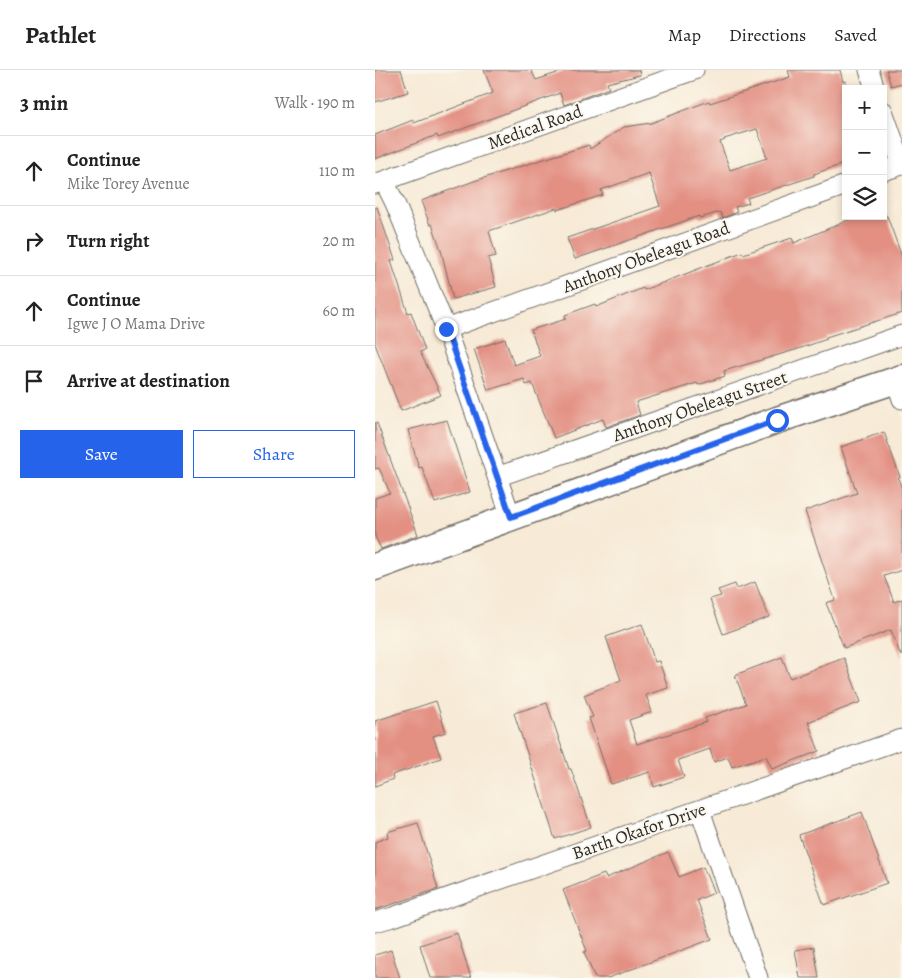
<!DOCTYPE html>
<meta charset="utf-8">
<style>
:root{--surface:#fff;--page:#f6f6f6;--text:#222;--muted:#767676;--line:#e0e0e0;--accent:#2563eb}
body{margin:0;font-family:Alegreya,serif;background:var(--page);color:var(--text)}
.controls{position:absolute;right:15px;top:15px;display:grid;overflow:hidden;border-radius:0px;box-shadow:0 2px 8px #0003}
.controls button{width:45px;height:45px;display:grid;place-items:center;padding:0;border:0;border-bottom:1px solid var(--line);background:var(--surface);color:var(--text);font:25px sans-serif}
.stop{position:absolute;width:15px;height:15px;margin:-11px;border:4px solid #2563eb;border-radius:50%;background:#fff}
.stop.end{background:#2563eb;border-color:#fff;box-shadow:0 1px 5px #0008}
.list{margin:0;padding:0;list-style:none}
h2{display:flex;justify-content:space-between;align-items:center;height:65px;margin:0;padding:0 20px;font-size:21px}
h2 small{font-size:16px;font-weight:400;color:var(--muted)}
.list li{display:grid;grid-template-columns:32px 1fr auto;gap:15px;align-items:center;box-sizing:border-box;height:70px;padding:0 20px;border-top:1px solid var(--line)}
.list b{display:block;font-size:19px;white-space:nowrap}
.list p{margin:0;font-size:16px;white-space:nowrap;color:var(--muted)}
.list em{font-size:16px;font-style:normal;color:var(--muted)}
.actions{display:flex;gap:10px;padding:15px 20px}
.actions a{flex:1;padding:11px 0;border:1px solid var(--accent);border-radius:0px;text-align:center;font-size:18px;color:var(--accent)}
.actions .main{background:var(--accent);color:#fff}
.icon{flex:none;width:28px;height:28px;fill:none;stroke:currentColor;stroke-width:2;stroke-linecap:round;stroke-linejoin:round}
.map{position:relative;flex:none;width:527px;height:908px;overflow:hidden}
header{display:flex;align-items:center;gap:30px;box-sizing:border-box;height:70px;padding:0 25px;background:var(--surface);border-bottom:1px solid var(--line)}
header strong{font-size:24px}
nav{display:flex;gap:28px;margin-inline-start:auto;font-size:18px}
main{display:flex}
aside{flex:1;background:var(--surface)}
.map>svg:first-child{display:block}
.building{fill:#e39083;fill-rule:evenodd}
.lines{fill:none;stroke-linecap:round;stroke-linejoin:round}
.street-casing{stroke:#726e67;stroke-width:21}
.secondary-casing{stroke:#726e67;stroke-width:29}
.street{stroke:#fff;stroke-width:19}
.secondary{stroke:#fff;stroke-width:26}
.route{stroke:#2563eb;stroke-width:6}
.labels{text-anchor:middle;stroke-width:4;stroke-linejoin:round;paint-order:stroke}
.street-label{font-size:18px;fill:#2b2b2b;stroke:#fbf7ec}
</style>
<header>
<strong>Pathlet</strong>
<nav><a>Map</a><a>Directions</a><a>Saved</a></nav>
</header>
<main>
<aside>
<h2>3 min<small>Walk · 190 m</small></h2>
<ul class="list">
<li><svg class="icon" aria-label="ahead" viewBox="0 0 24 24"><path d="M12 20V5M6 11l6-6 6 6"/></svg><div><b>Continue</b><p>Mike Torey Avenue</p></div><em>110 m</em></li>
<li><svg class="icon" aria-label="right" viewBox="0 0 24 24"><path d="M7 20v-9h11M14 6l5 5-5 5"/></svg><div><b>Turn right</b></div><em>20 m</em></li>
<li><svg class="icon" aria-label="ahead" viewBox="0 0 24 24"><path d="M12 20V5M6 11l6-6 6 6"/></svg><div><b>Continue</b><p>Igwe J O Mama Drive</p></div><em>60 m</em></li>
<li><svg class="icon" aria-label="arrive" viewBox="0 0 24 24"><path d="M6 21V4h12l-3 4 3 4H6"/></svg><div><b>Arrive at destination</b></div></li>
</ul>
<div class="actions"><a class="main">Save</a><a>Share</a></div>
</aside>
<div class="map">
<svg width="527" height="908" viewBox="0 0 527 908">
<rect width="100%" height="100%" fill="#fbf7ec"/>
<filter id="ink" filterUnits="userSpaceOnUse"><feTurbulence type="fractalNoise" baseFrequency=".02" numOctaves="2"/><feDisplacementMap in="SourceGraphic" scale="10" xChannelSelector="R" yChannelSelector="G"/><feConvolveMatrix kernelMatrix="1 2 1 2 8 2 1 2 1" color-interpolation-filters="sRGB"/></filter>
<filter id="wash" filterUnits="userSpaceOnUse"><feTurbulence type="fractalNoise" baseFrequency=".0096" numOctaves="4" result="noise"/><feDisplacementMap in="SourceGraphic" scale="20" xChannelSelector="R" yChannelSelector="G"/><feGaussianBlur stdDeviation="1.12" result="paint"/><feColorMatrix in="noise" values="0 0 0 0 0 0 0 0 0 0 0 0 0 0 0 0 0 1.4 0 .05"/><feComposite in="paint" operator="in"/></filter>
<g filter="url(#wash)">
<rect width="100%" height="100%" fill="#f7ead6"/>
<g id="blocks">
<path class="building" d="M 0,0 L 26,0 L 33,22 L 0,32 Z
M 109,0 L 156,0 L 161,10 L 191,0 L 264,0 L 265,5 L 232,13 L 234,18 L 189,35 L 185,23 L 63,68 L 62,65 L 0,89 L 0,65 L 38,50 L 39,53 L 118,23 Z
M 413,0 L 465,0 L 468,12 L 471,11 L 471,93 L 439,104 L 439,106 L 372,128 L 374,133 L 360,137 L 362,142 L 348,148 L 345,142 L 325,148 L 324,146 L 200,189 L 192,168 L 285,136 L 274,103 L 226,120 L 228,125 L 182,140 L 181,138 L 114,161 L 121,186 L 113,188 L 121,217 L 78,229 L 66,180 L 57,154 L 55,155 L 46,131 L 99,111 L 214,75 L 215,79 L 249,57 L 276,53 L 334,31 L 335,33 L 415,7 ZM 382,59 L 392,88 L 355,100 L 345,72 L 350,70 L 349,69 Z
M 511,0 L 527,0 L 527,13 L 516,16 Z
M 2,137 L 20,190 L 16,191 L 33,243 L 36,242 L 50,280 L 45,282 L 66,325 L 26,341 L 0,274 L 0,138 Z
M 483,146 L 512,146 L 527,187 L 527,243 L 451,267 L 452,269 L 420,280 L 349,301 L 350,306 L 323,315 L 322,313 L 261,332 L 265,345 L 231,357 L 228,349 L 179,368 L 157,313 L 151,315 L 149,309 L 113,320 L 99,279 L 130,269 L 139,295 L 165,286 L 156,260 L 191,249 L 190,245 L 220,234 L 221,237 L 268,218 L 269,220 L 367,182 L 368,184 L 417,168 L 419,173 Z
M 72,350 L 95,422 L 60,433 L 47,397 L 44,398 L 33,360 Z
M 0,353 L 2,353 L 43,465 L 6,479 L 0,466 L 0,428 L 15,423 L 4,398 L 0,399 Z
M 509,362 L 525,407 L 523,408 L 527,419 L 527,500 L 509,506 L 519,532 L 527,529 L 527,585 L 526,586 L 516,560 L 469,578 L 451,533 L 460,530 L 430,441 L 482,423 L 466,377 Z
M 380,512 L 394,547 L 348,564 L 335,529 L 346,526 L 343,520 L 360,514 L 362,519 Z
M 267,554 L 280,592 L 284,591 L 293,618 L 271,625 L 277,642 L 254,650 L 262,674 L 332,652 L 330,648 L 371,634 L 360,605 L 407,587 L 415,608 L 469,588 L 486,632 L 433,652 L 444,681 L 397,699 L 391,686 L 357,697 L 353,687 L 339,692 L 335,679 L 303,690 L 309,707 L 279,717 L 275,702 L 236,714 L 214,648 L 218,647 L 209,625 L 246,610 L 231,567 Z
M 61,631 L 71,662 L 58,666 L 66,688 L 17,705 L 18,709 L 0,716 L 0,651 Z
M 172,633 L 194,699 L 196,699 L 216,757 L 180,769 L 139,643 Z
M 487,742 L 512,813 L 449,835 L 424,765 Z
M 43,753 L 63,819 L 0,840 L 0,772 L 13,767 L 12,762 Z
M 293,782 L 304,807 L 328,797 L 339,823 L 322,830 L 337,869 L 233,908 L 220,908 L 209,882 L 212,881 L 188,820 L 229,804 L 231,808 Z
M 82,863 L 96,908 L 55,908 L 45,875 Z
M 439,877 L 444,908 L 425,908 L 420,880 Z
M 16,880 L 25,908 L 0,908 L 0,885 Z"/>
</g>
</g>
<g filter="url(#ink)">
<use href="#blocks" fill-opacity="0" stroke="#726e67" stroke-width="1"/>
<g class="lines">
<defs>
<path id="street" d="M 494,0 L 500,19
M 508,41 L 527,95
M 508,101 L 527,95
M 9,111 L 20,133 L 71,259 L 136,447
M 0,114 L 319,0
M 71,259 L 471,115
M 521,310 L 527,329
M 122,407 L 527,265
M 325,740 L 383,908
M 0,852 L 18,847 L 527,669"/>
<path id="secondary" d="M 0,497 L 402,350 L 527,308"/>
</defs>
<use href="#street" class="street-casing"/>
<use href="#secondary" class="secondary-casing"/>
<use href="#street" class="street"/>
<use href="#secondary" class="secondary"/>
</g>
</g>
<g class="lines" filter="url(#ink)">
<path class="route" d="M 71,259 L 136,447 L 402,350"/>
</g>
<g class="labels">
<g class="street-label">
<text transform="translate(160 57) rotate(-20)" y="6">Medical Road</text>
<text transform="translate(271 187) rotate(-20)" y="6">Anthony Obeleagu Road</text>
<text transform="translate(325 336) rotate(-19)" y="6">Anthony Obeleagu Street</text>
<text transform="translate(264 761) rotate(-19)" y="6">Barth Okafor Drive</text>
</g>
</g>
</svg>
<div class="controls">
<button>+</button>
<button>−</button>
<button><svg class="icon" aria-label="layers" viewBox="0 0 24 24"><path d="M12 4l9 5-9 5-9-5zM3 14l9 5 9-5"/></svg></button>
</div>
<div class="stop" style="left:402px;top:350px"></div>
<div class="stop end" style="left:71px;top:259px"></div>
</div>
</main>
